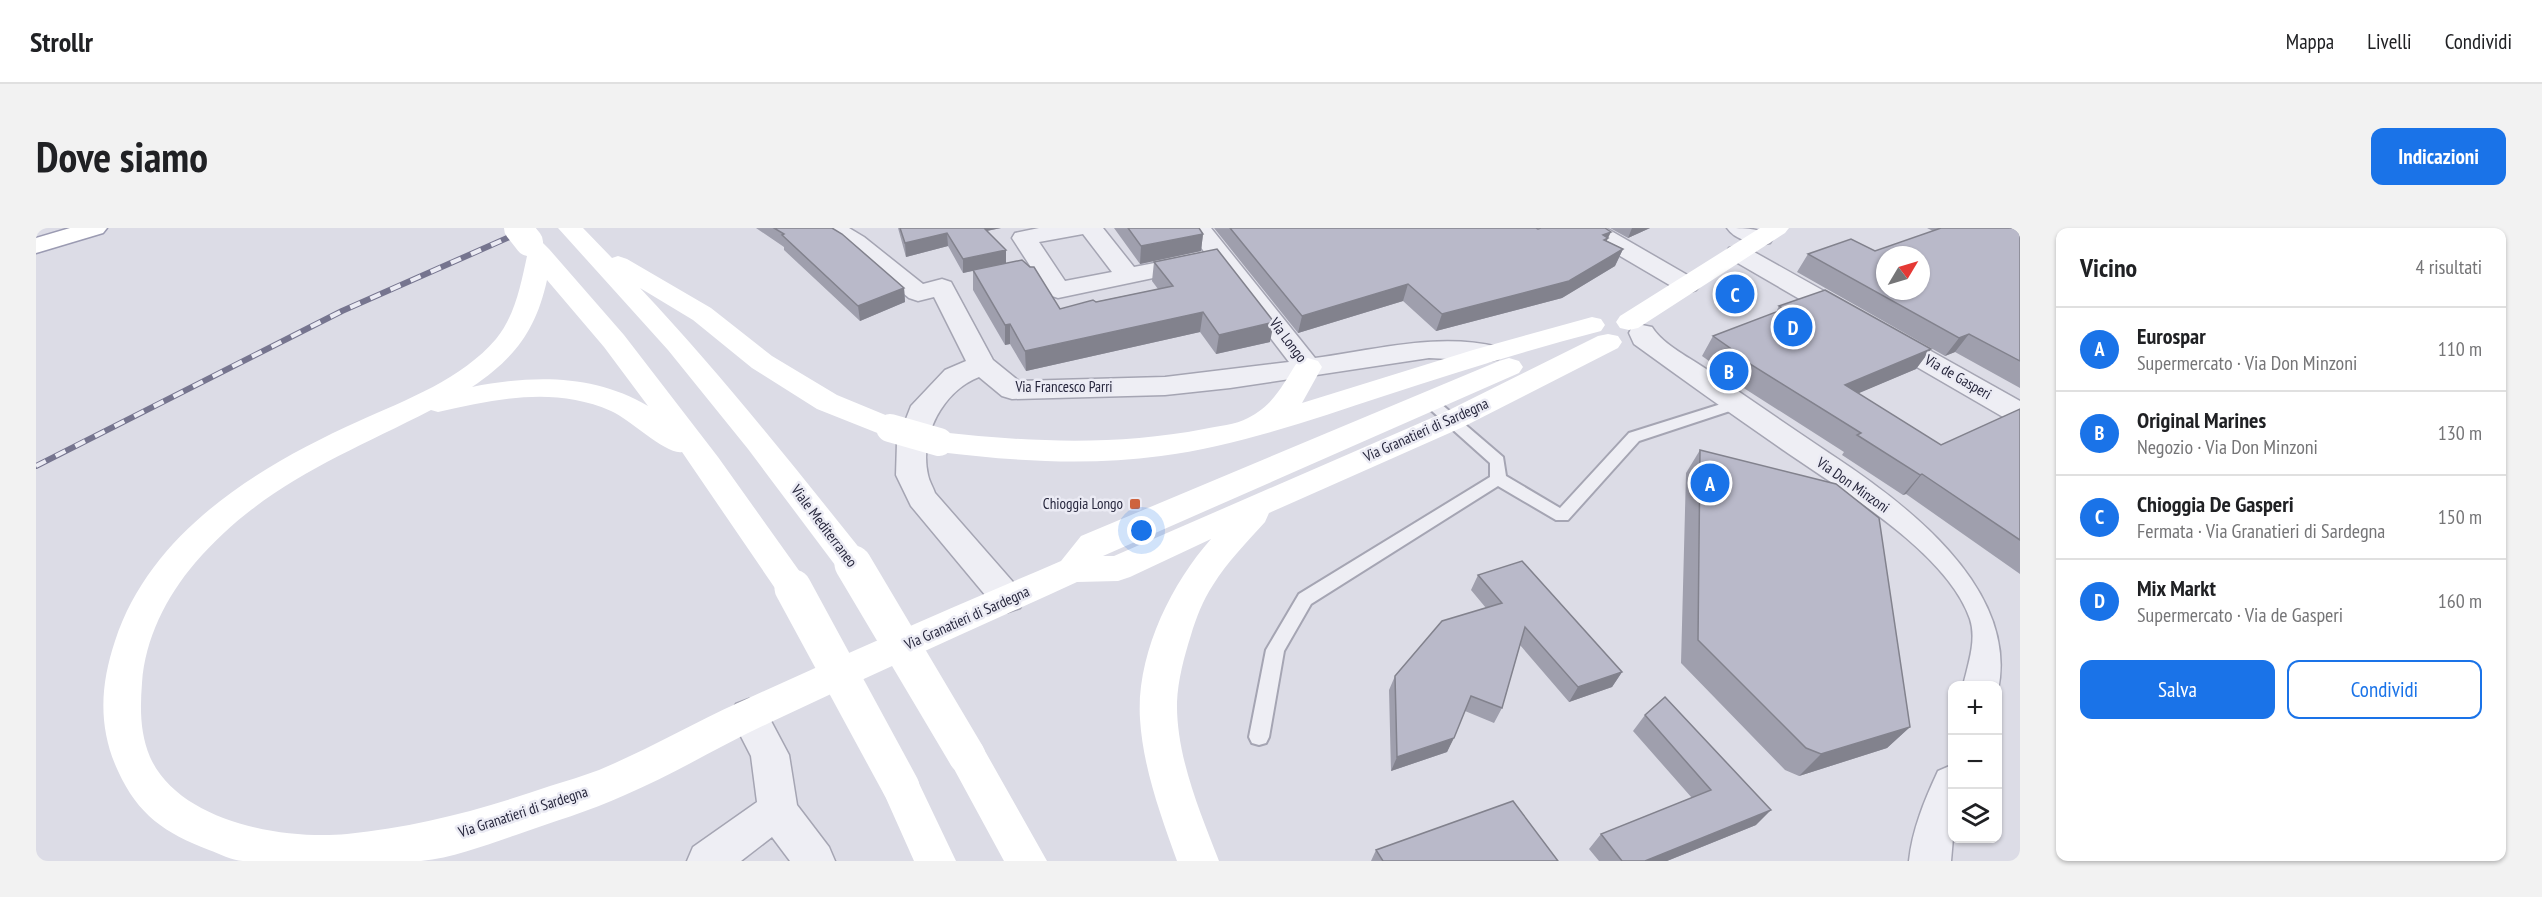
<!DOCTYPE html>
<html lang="it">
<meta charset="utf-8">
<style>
:root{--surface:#fff;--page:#f2f2f2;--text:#202124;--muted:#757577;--line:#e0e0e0;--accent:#1a73e8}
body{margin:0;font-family:"PT Sans Narrow",sans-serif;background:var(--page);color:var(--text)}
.controls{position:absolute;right:18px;bottom:18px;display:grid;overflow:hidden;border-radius:12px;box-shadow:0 2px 4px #0004}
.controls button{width:54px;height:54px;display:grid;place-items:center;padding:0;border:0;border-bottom:2px solid var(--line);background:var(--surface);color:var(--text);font:30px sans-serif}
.compass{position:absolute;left:1840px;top:18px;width:54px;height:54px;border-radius:50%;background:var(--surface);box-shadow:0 2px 4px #0004;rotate:52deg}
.you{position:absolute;left:1106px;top:303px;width:21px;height:21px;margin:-15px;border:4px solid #fff;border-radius:50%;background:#1a73e8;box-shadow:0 0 0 9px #1a73e833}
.badge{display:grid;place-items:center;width:39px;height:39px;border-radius:50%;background:var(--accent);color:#fff;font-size:20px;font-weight:700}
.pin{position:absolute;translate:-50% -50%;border:3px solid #fff;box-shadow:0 2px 6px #0006}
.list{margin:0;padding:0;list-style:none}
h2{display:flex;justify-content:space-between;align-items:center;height:78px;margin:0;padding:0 24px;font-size:26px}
h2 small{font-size:20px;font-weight:400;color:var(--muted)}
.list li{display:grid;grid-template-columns:39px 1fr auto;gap:18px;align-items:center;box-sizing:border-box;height:84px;padding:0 24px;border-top:2px solid var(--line)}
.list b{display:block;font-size:22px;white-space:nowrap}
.list p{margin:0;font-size:20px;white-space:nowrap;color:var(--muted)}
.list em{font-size:20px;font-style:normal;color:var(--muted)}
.actions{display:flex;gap:12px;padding:18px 24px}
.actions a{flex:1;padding:14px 0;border:2px solid var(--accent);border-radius:12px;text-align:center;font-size:21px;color:var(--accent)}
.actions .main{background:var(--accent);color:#fff}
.icon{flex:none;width:33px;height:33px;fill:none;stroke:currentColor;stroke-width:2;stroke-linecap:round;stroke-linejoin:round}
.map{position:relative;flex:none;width:1984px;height:633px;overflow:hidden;border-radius:12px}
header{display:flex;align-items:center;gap:36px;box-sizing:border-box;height:84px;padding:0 30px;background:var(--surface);border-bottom:2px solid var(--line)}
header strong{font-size:28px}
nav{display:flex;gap:33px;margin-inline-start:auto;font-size:21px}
.intro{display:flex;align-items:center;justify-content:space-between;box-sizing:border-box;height:144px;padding:0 36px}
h1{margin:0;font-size:42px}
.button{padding:15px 27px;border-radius:12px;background:var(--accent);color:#fff;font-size:21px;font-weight:700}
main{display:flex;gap:36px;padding:0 36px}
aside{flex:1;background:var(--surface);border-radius:12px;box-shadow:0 2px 4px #0004}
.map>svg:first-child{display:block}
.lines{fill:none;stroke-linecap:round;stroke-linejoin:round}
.lane-casing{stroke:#a5a5b3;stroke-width:4}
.street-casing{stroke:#a5a5b3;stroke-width:3}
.primary-casing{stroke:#9b9bb2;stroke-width:3}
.lane{fill:#eeeef4;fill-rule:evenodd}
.street{fill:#eeeef4;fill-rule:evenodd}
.secondary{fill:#fff;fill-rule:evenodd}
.primary{fill:#fff;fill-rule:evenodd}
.rail-casing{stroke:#76758f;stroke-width:6}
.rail{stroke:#ebebf4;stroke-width:4;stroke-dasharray:11;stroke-linecap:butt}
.secondary-bridge-far1{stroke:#fff;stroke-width:28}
.secondary-bridge{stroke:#fff;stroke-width:37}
.wall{fill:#9f9fad}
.shaded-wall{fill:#82828d}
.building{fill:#b9b9c9;stroke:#82828d;stroke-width:1.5;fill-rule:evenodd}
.poi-dot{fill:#ce633e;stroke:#ebebf4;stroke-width:2}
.labels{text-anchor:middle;stroke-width:5;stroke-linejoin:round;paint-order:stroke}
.street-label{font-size:15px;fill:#26263c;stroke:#ebebf4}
.poi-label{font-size:15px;fill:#26263c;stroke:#ebebf4;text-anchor:end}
</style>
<header>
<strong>Strollr</strong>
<nav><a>Mappa</a><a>Livelli</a><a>Condividi</a></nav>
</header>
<div class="intro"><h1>Dove siamo</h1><a class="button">Indicazioni</a></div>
<main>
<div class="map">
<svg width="1984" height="633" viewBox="0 0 1984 633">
<rect width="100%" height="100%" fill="#dcdce6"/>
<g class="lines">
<defs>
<path id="lane" d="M 1392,167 L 1397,169 L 1467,229 L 1470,248 L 1524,280 L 1593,205 L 1701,171 L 1708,176 L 1706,179 L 1603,213 L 1532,292 L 1520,292 L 1462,258 L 1275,376 L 1248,423 L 1233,509 L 1230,515 L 1223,517 L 1216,515 L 1213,509 L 1230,422 L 1263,366 L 1454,249 L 1454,235 L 1387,175 L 1385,172 Z"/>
<path id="street" d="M 784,0 L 813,0 L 828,9 L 887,56 L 906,51 L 915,54 L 957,132 L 983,153 L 1129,149 L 1253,134 L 1150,0 L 1175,0 L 1279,130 C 1338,122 1403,104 1462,119 L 1466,125 L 1462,131 L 1452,133 L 1393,130 L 1194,160 L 1129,167 L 976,171 L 966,168 L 943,149 C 907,163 883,208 892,247 C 893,253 897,259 899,265 L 984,362 L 989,371 L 984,380 L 972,384 L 960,380 L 875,278 L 860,247 L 861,214 L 875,178 L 909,142 L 930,133 L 898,69 L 882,73 L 873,70 L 810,19 L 788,5 Z
M 1003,0 L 1067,0 L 1098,39 L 1160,27 L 1169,29 L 1172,34 L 1169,39 L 1160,41 L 1022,70 L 1013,67 L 976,10 L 979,5 ZM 1047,6 L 1076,44 L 1029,53 L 1003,14 Z
M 1541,0 L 1570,0 L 1660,52 L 1664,57 L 1660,62 L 1651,65 L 1642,62 L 1545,5 Z
M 1691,0 C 1706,0 1727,0 1737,10 L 1734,15 C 1720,18 1699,12 1691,0 Z
M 1702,18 L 1711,20 L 1984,173 L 1984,196 L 1974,193 L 1693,30 L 1690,25 L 1693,20 Z
M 1606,97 L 1616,99 C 1628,118 1655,130 1673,143 C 1713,171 1753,198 1793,225 C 1863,271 1984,358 1962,462 L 1962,458 L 1927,458 C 1932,436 1941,412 1934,391 C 1910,322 1801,260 1743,219 C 1694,185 1646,151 1598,116 L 1593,105 L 1596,99 Z
M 713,471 L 726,476 L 753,527 L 761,577 L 793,619 L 799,633 L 754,633 L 736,609 L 705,633 L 651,633 L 657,619 L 721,574 L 715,528 L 694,487 L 700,476 Z
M 1916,537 L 1917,610 L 1915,633 L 1873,633 C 1876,602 1889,571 1902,543 Z"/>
<path id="primary" d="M 34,0 L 71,0 L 67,5 L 0,25 L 0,10 Z"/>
</defs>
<use href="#lane" class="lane-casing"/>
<use href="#street" class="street-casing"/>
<use href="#primary" class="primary-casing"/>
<use href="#lane" class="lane"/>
<use href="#street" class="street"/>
<path class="secondary" d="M 522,0 L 547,0 L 576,30 L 582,28 L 591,31 L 675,80 L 736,128 L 801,167 L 864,193 L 869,200 L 864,207 L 854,210 L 781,181 L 716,140 L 657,92 L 604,60 C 684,145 756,236 829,327 L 834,336 L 829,345 L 817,348 L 805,345 L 712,221 L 632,122 Z
M 1724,0 L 1753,0 L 1749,5 L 1602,100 L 1593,102 L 1584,100 L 1580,94 L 1584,88 Z
M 494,9 L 503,11 L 513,21 L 588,107 L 682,229 L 769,351 L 774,360 L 769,369 L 757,373 L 745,369 L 646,224 C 630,227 594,191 575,183 C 518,158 460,171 402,184 L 395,182 C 306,228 227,256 159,335 C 130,369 109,411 106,455 C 104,481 104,505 114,529 C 143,594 247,612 311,606 C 381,599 448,581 514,558 C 530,553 547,548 563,542 C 611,522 657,495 704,474 C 810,425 918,379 1025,333 L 1045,308 L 1463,133 L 1473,130 L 1483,133 L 1487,139 L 1483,145 L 1067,328 L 1078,328 L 1407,185 L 1562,108 L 1572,106 L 1582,108 L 1586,114 L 1582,120 L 1427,199 L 1233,285 L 1229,294 C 1211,314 1191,334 1177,357 C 1167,372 1160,390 1155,407 C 1148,429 1142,452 1141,474 C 1140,528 1164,584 1183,633 L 1141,633 C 1125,588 1107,540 1104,491 C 1100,428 1134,357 1175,311 L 1094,349 L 1082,353 L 1041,354 C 938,401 835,447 733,495 C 684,518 638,546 589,567 C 554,583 516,594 480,607 C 450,617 417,630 385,633 C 362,633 337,633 314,633 C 279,633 242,633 207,633 C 195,632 184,626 173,622 C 129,605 102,587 82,543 C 62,500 64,458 79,413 C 115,303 223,238 323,193 C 370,172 426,151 460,111 C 479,88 485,56 491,28 L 482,16 L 485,11 ZM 511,52 L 568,119 L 612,178 C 558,146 496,147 436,159 C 479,130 500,102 511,52 Z
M 1556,89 L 1565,91 L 1569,97 L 1565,103 C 1492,122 1420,144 1348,168 C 1275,192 1201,218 1125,228 C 1051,238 977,233 903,224 L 892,221 L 888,214 L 892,207 L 903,204 C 992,214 1080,218 1168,201 C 1181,198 1200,197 1212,190 C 1238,177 1247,156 1262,133 L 1272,130 L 1282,133 L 1286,139 L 1266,175 L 1437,122 Z
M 931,511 L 945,516 L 1011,633 L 968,633 L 911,528 L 917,516 Z
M 865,541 L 879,547 L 920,633 L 878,633 L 845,559 L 851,547 Z"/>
<use href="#primary" class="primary"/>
<defs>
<path id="rail" d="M 0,238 L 306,83 L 494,0"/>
</defs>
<use href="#rail" class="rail-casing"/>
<use href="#rail" class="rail"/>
<path class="secondary-bridge-far1" d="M 482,0 L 493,14
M 854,200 L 903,214"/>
<path class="secondary-bridge" d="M 817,336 L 931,528
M 757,360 L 865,559"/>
</g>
<path class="wall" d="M 720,0 L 796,0 L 868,60 L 869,74 L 824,93 L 748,22 L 748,19 Z
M 862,0 L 965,0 L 951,3 L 970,22 L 970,35 L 1024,81 L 1122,61 L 1116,53 L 1118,34 L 1234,114 L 1180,126 L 1164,104 L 990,143 L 974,116 L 969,117 L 937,62 L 937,43 L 927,45 L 912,18 L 870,29 Z
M 1078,0 L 1163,0 L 1167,6 L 1165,23 L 1104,36 Z
M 1178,0 L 1500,0 L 1502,1 L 1571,13 L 1587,21 L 1579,38 L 1526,70 L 1400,103 L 1367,73 L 1262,105 Z
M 1574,0 L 1614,0 L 1592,10 Z
M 1891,0 L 1984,0 L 1984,160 L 1919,124 L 1909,128 L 1761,44 L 1772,26 L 1839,23 L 1897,3 Z
M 1743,78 L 1895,121 L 1880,141 L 1822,165 L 1905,217 L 1984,181 L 1984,346 L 1870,266 L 1867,267 L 1806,227 L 1808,224 L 1678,141 L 1680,138 L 1666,128 L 1677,108 L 1740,84 Z
M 1664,222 L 1874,499 L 1851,520 L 1763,548 L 1749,542 L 1645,435 L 1650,245 Z
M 1442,347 L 1586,444 L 1576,459 L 1533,474 L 1484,417 L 1466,480 L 1458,495 L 1429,483 L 1411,524 L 1355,543 L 1353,462 L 1359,448 L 1450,380 L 1435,362 Z
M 1609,487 L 1720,597 L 1631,633 L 1563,633 L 1553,621 L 1565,606 L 1656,570 L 1597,503 Z
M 1340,622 L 1522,633 L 1335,633 Z"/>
<path class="shaded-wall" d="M 940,0 L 965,0 L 940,5 Z
M 1596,0 L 1614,0 L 1592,10 Z
M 1575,4 L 1572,10 L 1565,27 L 1567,7 Z
M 911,5 L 912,18 L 870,29 L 869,15 Z
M 1167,6 L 1165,23 L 1104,36 L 1105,18 Z
M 1587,21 L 1579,38 L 1526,70 L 1400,103 L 1406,86 Z
M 970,22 L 970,35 L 927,45 L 927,31 Z
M 1372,56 L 1367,73 L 1262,105 L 1266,88 Z
M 868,60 L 869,74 L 824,93 L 822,78 Z
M 1167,84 L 1164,104 L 990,143 L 989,123 Z
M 1238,94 L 1234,114 L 1180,126 L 1183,107 Z
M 974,96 L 974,116 L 969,117 L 969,97 Z
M 1933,106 L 1919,124 L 1909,128 L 1923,110 Z
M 1895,121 L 1880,141 L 1795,177 L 1809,157 Z
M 1886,246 L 1870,266 L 1867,267 L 1884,247 Z
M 1586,444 L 1576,459 L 1533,474 L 1542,459 Z
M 1874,499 L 1851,520 L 1763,548 L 1785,526 Z
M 1418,510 L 1411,524 L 1355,543 L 1361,529 Z
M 1735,582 L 1720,597 L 1631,633 L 1609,633 Z"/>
<path class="building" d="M 738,0 L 796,0 L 806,6 L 868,60 L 822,78 L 746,7 L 748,6 Z
M 864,0 L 948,0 L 970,22 L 927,31 L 911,5 L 869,15 Z
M 1092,0 L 1163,0 L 1167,6 L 1105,18 Z
M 1194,0 L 1500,0 L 1502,1 L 1505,0 L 1569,0 L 1575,4 L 1567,7 L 1572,10 L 1568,12 L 1587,21 L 1533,53 L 1406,86 L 1372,56 L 1266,88 Z
M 1905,0 L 1984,0 L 1984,133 L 1933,106 L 1923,110 L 1772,26 L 1815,11 L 1839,23 ZM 1849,27 L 1885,27 L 1885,63 L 1849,63 Z
M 1181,21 L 1238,94 L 1183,107 L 1167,84 L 989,123 L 974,96 L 969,97 L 937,42 L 986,32 L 994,39 L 998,39 L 1024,81 L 1057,72 L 1060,74 L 1137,58 L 1118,34 Z
M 1789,62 L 1895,121 L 1809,157 L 1905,217 L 1984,181 L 1984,312 L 1886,246 L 1884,247 L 1821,207 L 1825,205 L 1690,121 L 1694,120 L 1677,108 L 1748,81 L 1743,78 Z
M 1664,222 L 1800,256 L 1843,290 L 1874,499 L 1785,526 L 1770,520 L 1662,412 Z
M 1486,333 L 1586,444 L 1542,459 L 1489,399 L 1466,480 L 1435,468 L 1418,510 L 1361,529 L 1359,448 L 1406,393 L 1466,375 L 1442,347 Z
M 1629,469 L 1735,582 L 1609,633 L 1586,633 L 1565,606 L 1675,562 L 1609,487 Z
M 1477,573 L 1522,633 L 1347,633 L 1340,622 Z"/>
<rect class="poi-dot" x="1093" y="270" width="12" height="12" rx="3"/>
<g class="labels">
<g class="street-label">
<text transform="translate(1252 112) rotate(53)" y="5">Via Longo</text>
<text transform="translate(1922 149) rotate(30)" y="5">Via de Gasperi</text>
<text x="1028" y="164">Via Francesco Parri</text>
<text transform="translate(1390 202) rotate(-24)" y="5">Via Granatieri di Sardegna</text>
<text transform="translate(1817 257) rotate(35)" y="5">Via Don Minzoni</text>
<text transform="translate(788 298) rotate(53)" y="5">Viale Mediterraneo</text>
<text transform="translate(931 390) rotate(-24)" y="5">Via Granatieri di Sardegna</text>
<text transform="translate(487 584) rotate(-18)" y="5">Via Granatieri di Sardegna</text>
</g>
<g class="poi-label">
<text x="1087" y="281">Chioggia Longo</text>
</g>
</g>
</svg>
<div class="controls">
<button>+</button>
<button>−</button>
<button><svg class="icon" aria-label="layers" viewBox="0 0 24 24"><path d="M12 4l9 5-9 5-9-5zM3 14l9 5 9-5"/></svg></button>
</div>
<svg class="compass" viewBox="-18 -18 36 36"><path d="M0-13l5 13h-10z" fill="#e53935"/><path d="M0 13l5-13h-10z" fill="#757577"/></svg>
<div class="you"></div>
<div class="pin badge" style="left:1674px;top:255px">A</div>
<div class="pin badge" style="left:1693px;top:143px">B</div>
<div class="pin badge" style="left:1699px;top:66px">C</div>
<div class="pin badge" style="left:1757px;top:99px">D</div>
</div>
<aside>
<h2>Vicino<small>4 risultati</small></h2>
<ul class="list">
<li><span class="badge">A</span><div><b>Eurospar</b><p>Supermercato · Via Don Minzoni</p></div><em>110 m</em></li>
<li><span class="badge">B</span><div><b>Original Marines</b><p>Negozio · Via Don Minzoni</p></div><em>130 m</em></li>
<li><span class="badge">C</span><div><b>Chioggia De Gasperi</b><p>Fermata · Via Granatieri di Sardegna</p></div><em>150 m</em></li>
<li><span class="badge">D</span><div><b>Mix Markt</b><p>Supermercato · Via de Gasperi</p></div><em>160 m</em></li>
</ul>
<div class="actions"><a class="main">Salva</a><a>Condividi</a></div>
</aside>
</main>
